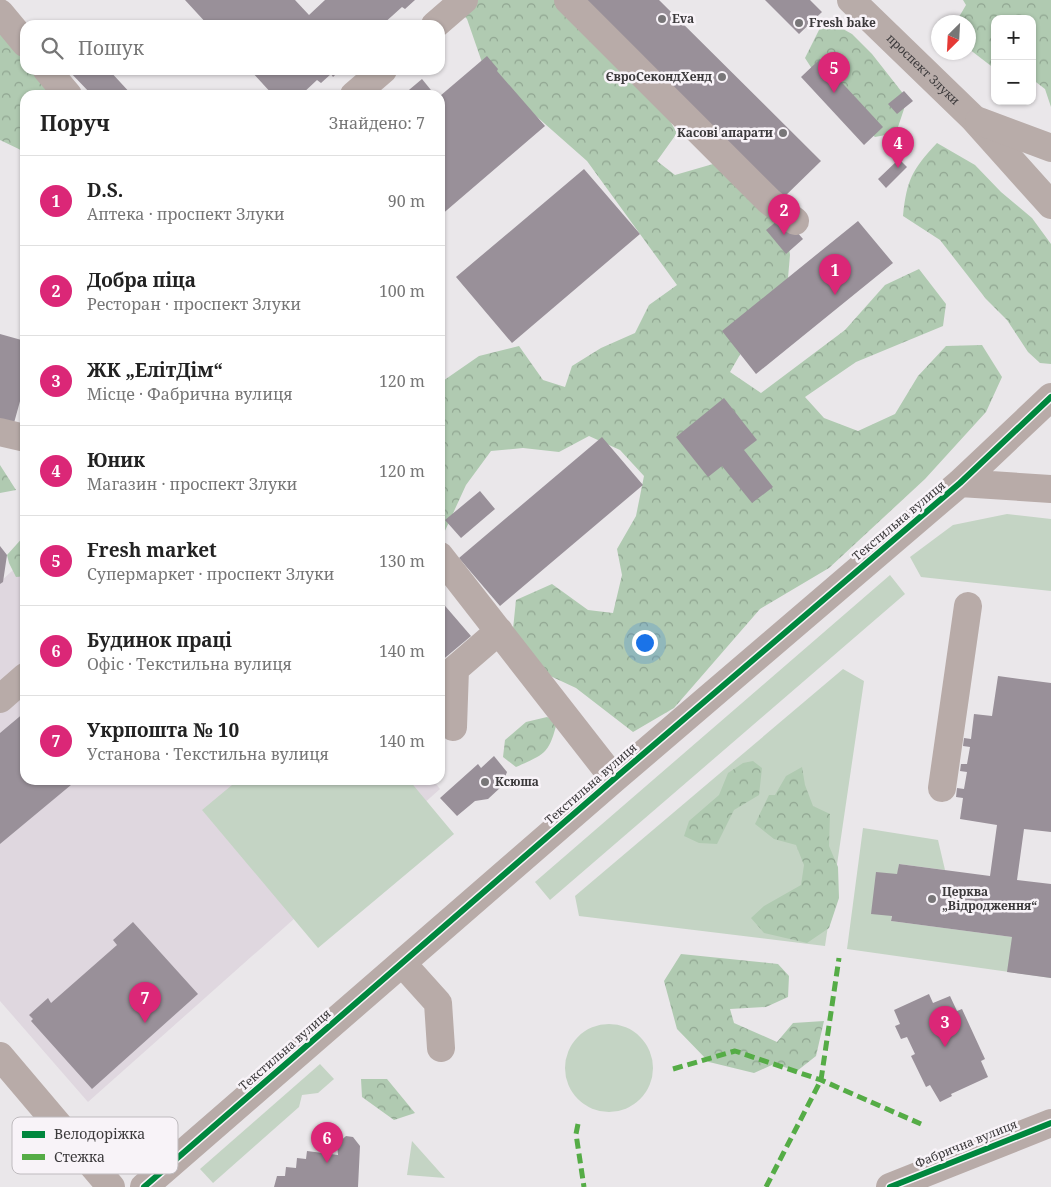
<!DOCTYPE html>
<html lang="uk">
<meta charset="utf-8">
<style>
:root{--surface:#fff;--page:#f6f6f6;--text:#222;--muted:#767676;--line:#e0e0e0;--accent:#db2777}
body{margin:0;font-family:"Noto Serif",serif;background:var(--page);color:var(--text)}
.controls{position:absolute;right:15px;top:15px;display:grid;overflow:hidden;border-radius:10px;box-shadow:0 1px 4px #0004}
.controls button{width:45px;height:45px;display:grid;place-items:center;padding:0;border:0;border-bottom:1px solid var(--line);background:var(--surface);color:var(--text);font:25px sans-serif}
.compass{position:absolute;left:931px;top:15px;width:45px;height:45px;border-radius:50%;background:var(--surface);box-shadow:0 1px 4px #0004;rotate:204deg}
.you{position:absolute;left:644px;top:642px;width:18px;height:18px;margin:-12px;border:4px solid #fff;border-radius:50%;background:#1a73e8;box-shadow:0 0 0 8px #1a73e833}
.badge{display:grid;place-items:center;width:32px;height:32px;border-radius:50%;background:var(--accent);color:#fff;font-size:16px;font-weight:700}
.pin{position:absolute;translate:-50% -41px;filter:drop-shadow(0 1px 2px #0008)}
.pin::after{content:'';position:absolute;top:26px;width:18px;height:15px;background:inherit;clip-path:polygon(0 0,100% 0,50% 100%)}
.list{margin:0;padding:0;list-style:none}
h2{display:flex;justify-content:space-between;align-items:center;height:65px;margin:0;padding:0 20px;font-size:21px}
h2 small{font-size:16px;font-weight:400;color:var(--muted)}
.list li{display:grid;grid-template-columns:32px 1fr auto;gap:15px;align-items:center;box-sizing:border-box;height:90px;padding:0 20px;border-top:1px solid var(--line)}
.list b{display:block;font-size:19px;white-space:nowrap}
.list p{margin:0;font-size:16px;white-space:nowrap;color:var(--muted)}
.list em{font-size:16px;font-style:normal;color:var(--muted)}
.icon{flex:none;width:28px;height:28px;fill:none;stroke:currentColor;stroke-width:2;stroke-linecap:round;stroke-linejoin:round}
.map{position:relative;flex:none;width:1051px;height:1187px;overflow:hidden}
.search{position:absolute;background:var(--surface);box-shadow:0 1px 4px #0004;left:20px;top:20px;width:425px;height:55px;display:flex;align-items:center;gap:12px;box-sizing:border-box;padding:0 18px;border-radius:15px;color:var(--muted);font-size:19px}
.panel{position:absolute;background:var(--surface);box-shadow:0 1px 4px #0004;left:20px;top:90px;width:425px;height:695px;border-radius:15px}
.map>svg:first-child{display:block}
.built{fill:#dfd7df}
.green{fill:#c4d4c4}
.forest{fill:url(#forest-crowns)}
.building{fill:#999099}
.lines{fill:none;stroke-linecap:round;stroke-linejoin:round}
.minor{stroke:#b8aba8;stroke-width:28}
.major{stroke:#b8aca9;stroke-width:28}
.quiet{stroke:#55ac46;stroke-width:5;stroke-dasharray:10 5;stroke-linecap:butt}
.cycleway-casing{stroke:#f8f3f8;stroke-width:9}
.cycleway{stroke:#00873e;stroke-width:6}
.poi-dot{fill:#787678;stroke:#f8f3f8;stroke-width:2}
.labels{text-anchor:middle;stroke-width:5;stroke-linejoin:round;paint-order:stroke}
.poi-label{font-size:12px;font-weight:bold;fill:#3b393b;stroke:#f8f3f8;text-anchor:start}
.street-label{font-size:12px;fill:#3b393b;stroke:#f8f3f8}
.key{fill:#f8f3f8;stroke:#bfbbbf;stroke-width:1}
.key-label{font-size:14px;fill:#3b393b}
</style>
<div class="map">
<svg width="1051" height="1187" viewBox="0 0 1051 1187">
<defs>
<pattern id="forest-crowns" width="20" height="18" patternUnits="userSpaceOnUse" patternTransform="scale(1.25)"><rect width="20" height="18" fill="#b0cab1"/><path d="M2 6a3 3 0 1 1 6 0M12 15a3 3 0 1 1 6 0" fill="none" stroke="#90a591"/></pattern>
</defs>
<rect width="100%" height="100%" fill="#eae7ea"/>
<path class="built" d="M 25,559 L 25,780 L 433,780 L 440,789 L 88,1102 L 0,1001 L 0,582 Z"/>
<path class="green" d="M 1007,514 L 1051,519 L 1051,591 L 921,577 L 910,557 L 953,525 Z
M 890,575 L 905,594 L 550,900 L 535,882 Z
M 843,669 L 864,681 L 825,946 L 579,916 L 575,896 Z
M 238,780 L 409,780 L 454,834 L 318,948 L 202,810 Z
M 863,828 L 938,840 L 945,870 L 899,864 L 891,921 L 1051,942 L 1051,978 L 847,949 Z
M565 1068a44 44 0 1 1 88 0a44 44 0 1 1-88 0Z
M 320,1064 L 334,1079 L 318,1093 L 302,1095 L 299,1107 L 213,1183 L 200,1169 Z
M 412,1141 L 445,1178 L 407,1175 Z"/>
<path class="forest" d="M 450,0 L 565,0 L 650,86 L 677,133 L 657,161 L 675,175 L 713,164 L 785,221 L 790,255 L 785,312 L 749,339 L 730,372 L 761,393 L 845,330 L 885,285 L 919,269 L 946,304 L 943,326 L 856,362 L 805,397 L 824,418 L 858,431 L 895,414 L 918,376 L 946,346 L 982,345 L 1002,377 L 986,412 L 925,479 L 829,568 L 760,609 L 674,708 L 633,732 L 576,688 L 546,674 L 513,629 L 516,600 L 552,584 L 588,610 L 613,613 L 622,575 L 617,549 L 636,516 L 644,476 L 620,450 L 589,436 L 559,452 L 523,448 L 491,451 L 466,485 L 444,533 L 440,535 L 440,383 L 479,356 L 519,346 L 543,380 L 565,387 L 572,366 L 601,348 L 635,333 L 649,305 L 677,285 L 587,161 L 485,71 L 467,19 Z
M 963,0 L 1051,0 L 1051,107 L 1045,89 L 1032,79 L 1032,19 L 995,19 L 995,69 L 969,49 L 968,22 L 956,22 L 966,5 Z
M 834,24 L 852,34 L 872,54 L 905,96 L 904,109 L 896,133 L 875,137 C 846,114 824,89 805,58 L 821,26 Z
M 0,28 L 25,51 L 25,70 L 43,70 L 62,95 L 25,95 L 25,152 L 0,140 Z
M 937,143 L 975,165 L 1001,192 L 1032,218 L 1051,244 L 1051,364 L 1040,363 L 1028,352 L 1007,320 L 986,299 L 940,240 L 903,216 C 907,179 912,170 937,143 Z
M 0,465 L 16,490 L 0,493 Z
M 25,535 L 25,576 L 16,577 L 9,563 L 7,555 Z
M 547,717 L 557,722 C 549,754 545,754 516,767 L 503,757 L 505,740 L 526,722 Z
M 753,761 L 762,768 L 759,795 L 734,810 L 717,844 L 699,843 L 684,836 L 689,821 L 719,795 L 728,773 L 743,763 Z
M 802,767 L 805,785 L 813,806 L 830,814 L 829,846 L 838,867 L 839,898 L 829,928 L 807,943 L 764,933 L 751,918 L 764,906 L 801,885 L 804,865 L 796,845 L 774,839 L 755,824 L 769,795 L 775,795 L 786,776 Z
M 681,954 L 778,964 L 789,976 L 788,997 L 766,1007 L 730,1009 L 734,1023 L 777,1042 L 793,1023 L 824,1021 L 816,1056 L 797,1071 L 774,1064 L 754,1073 L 709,1062 L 677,1029 L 664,981 Z
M 361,1079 L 387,1079 L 415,1113 L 394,1120 L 362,1097 Z"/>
<path class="building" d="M 185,0 L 295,0 L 309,15 L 325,0 L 415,0 L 405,9 L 402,7 L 382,25 L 208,25 Z
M 580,0 L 659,0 L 821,161 L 781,200 Z
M 765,0 L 810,0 L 822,12 L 799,34 Z
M 487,56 L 498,69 L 497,71 L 545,126 L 440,216 L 440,96 Z
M 820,59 L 883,127 L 864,145 L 801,77 Z
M 68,70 L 109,70 L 132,95 L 92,95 Z
M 250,70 L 340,70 L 333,77 L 331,74 L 321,83 L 317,80 L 301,95 L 273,95 Z
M 422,79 L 435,95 L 403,95 Z
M 904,91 L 913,101 L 897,114 L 888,104 Z
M 899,159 L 907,167 L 886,188 L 878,179 Z
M 584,169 L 640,234 L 512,343 L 456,277 Z
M 783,216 L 803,239 L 786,254 L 766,230 Z
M 858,221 L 893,263 L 756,374 L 722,331 Z
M 0,334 L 25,341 L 25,383 L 14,423 L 0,420 Z
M 724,398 L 757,440 L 744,450 L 773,487 L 752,503 L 722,466 L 708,477 L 676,437 Z
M 602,437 L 643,485 L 500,606 L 459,558 Z
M 480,491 L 495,509 L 461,538 L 445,520 Z
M 0,546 L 7,555 L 3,582 L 0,584 Z
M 440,600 L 471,636 L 440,662 Z
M 998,676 L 1051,683 L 1051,832 L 1024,829 L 1017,880 L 1051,884 L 1051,978 L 1007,972 L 1012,937 L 891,921 L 892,916 L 871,914 L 876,872 L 897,874 L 899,864 L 990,876 L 997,825 L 960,819 L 963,798 L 956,797 L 957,788 L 964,789 L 967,772 L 960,771 L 961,764 L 967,764 L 970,747 L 963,746 L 964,738 L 971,739 L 974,714 L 992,716 Z
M 25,712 L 25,780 L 77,780 L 0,844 L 0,733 Z
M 494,756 L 507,772 L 501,787 L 488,799 L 475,801 L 457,816 L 440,798 L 478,764 L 481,768 Z
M 133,922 L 198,994 L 92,1089 L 31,1021 L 33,1019 L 29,1015 L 48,998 L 51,1003 L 117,945 L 113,940 Z
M 929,994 L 933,1003 L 950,996 L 957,1011 L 962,1009 L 985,1059 L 981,1061 L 988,1077 L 951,1094 L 952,1096 L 940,1102 L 930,1085 L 926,1087 L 911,1056 L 915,1054 L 907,1037 L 901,1039 L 895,1026 L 900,1024 L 894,1010 Z
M 346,1136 L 353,1137 L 360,1146 L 358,1187 L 274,1187 L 277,1176 L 285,1176 L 286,1167 L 296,1168 L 297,1158 L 306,1159 L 307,1151 L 338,1155 L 337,1144 Z"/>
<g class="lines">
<path class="minor" d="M 568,0 L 769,201 L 795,221
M 0,13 L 25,43
M 435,25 L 464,0
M 47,70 L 68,95
M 354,95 L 383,70
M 0,432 L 25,438
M 960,483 L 1051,489
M 440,556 L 614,779
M 0,699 L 25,677
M 453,727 L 455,669 L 499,631
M 942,788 L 968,606
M 402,963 L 438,1003 L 441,1048
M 0,1056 L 111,1187
M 144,1187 L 614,779 L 960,483 L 1051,397
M 890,1187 L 1051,1123"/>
<g class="major">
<path id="s1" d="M 851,0 L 973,118 L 1051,205"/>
<path d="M 979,121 L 1051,148"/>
</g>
<path class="quiet" d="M 673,1069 L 735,1051 L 821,1080 L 921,1124
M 578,1124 L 576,1134 L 584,1187
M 766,1187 L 821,1080 L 839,958"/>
<defs>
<path id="cycleway" d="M 144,1187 L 614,779 L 960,483 L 1051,397
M 890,1187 L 1051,1123"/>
</defs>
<use href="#cycleway" class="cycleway-casing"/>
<use href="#cycleway" class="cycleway"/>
</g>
<g class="poi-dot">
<circle cx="662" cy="19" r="5"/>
<circle cx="799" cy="23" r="5"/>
<circle cx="722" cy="77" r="5"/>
<circle cx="783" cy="133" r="5"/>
<circle cx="485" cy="782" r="5"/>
<circle cx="932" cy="899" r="5"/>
</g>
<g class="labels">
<g class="poi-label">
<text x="672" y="23">Eva</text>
<text x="809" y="27">Fresh bake</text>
<text x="712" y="81" text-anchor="end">ЄвроСекондХенд</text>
<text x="773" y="137" text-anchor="end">Касові апарати</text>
<text x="495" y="786">Ксюша</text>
<text x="942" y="896">Церква<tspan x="942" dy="14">„Відродження“</tspan></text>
</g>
<g class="street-label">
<text dy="4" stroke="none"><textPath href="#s1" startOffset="100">проспект Злуки</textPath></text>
<text transform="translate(899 521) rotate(-40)" y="4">Текстильна вулиця</text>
<text transform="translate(591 784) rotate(-41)" y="4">Текстильна вулиця</text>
<text transform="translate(285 1050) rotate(-41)" y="4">Текстильна вулиця</text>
<text transform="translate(966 1144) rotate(-22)" y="4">Фабрична вулиця</text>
</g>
</g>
<rect x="12" y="1117" width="166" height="57" rx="8" class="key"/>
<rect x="22" y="1131" width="23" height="7" fill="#00873e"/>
<rect x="22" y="1154" width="23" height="6" fill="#55ac46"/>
<g class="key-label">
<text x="54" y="1139">Велодоріжка</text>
<text x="54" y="1162">Стежка</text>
</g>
</svg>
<div class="controls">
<button>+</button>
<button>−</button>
</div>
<svg class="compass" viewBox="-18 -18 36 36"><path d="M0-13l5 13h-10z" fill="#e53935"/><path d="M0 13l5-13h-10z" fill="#767676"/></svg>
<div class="you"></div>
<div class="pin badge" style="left:835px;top:295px">1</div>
<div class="pin badge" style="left:784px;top:235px">2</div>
<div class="pin badge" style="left:945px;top:1047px">3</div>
<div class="pin badge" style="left:898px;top:168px">4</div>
<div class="pin badge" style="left:834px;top:93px">5</div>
<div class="pin badge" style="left:327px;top:1163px">6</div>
<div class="pin badge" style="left:145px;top:1023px">7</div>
<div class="search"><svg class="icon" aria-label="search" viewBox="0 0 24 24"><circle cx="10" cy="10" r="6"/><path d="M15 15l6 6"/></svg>Пошук</div>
<section class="panel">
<h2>Поруч<small>Знайдено: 7</small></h2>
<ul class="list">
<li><span class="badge">1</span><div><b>D.S.</b><p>Аптека · проспект Злуки</p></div><em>90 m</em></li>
<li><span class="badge">2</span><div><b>Добра піца</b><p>Ресторан · проспект Злуки</p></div><em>100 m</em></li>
<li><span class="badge">3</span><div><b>ЖК „ЕлітДім“</b><p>Місце · Фабрична вулиця</p></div><em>120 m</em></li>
<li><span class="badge">4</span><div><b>Юник</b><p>Магазин · проспект Злуки</p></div><em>120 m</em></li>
<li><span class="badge">5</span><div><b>Fresh market</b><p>Супермаркет · проспект Злуки</p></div><em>130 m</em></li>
<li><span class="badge">6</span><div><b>Будинок праці</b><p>Офіс · Текстильна вулиця</p></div><em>140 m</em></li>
<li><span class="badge">7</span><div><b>Укрпошта № 10</b><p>Установа · Текстильна вулиця</p></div><em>140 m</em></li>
</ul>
</section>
</div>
